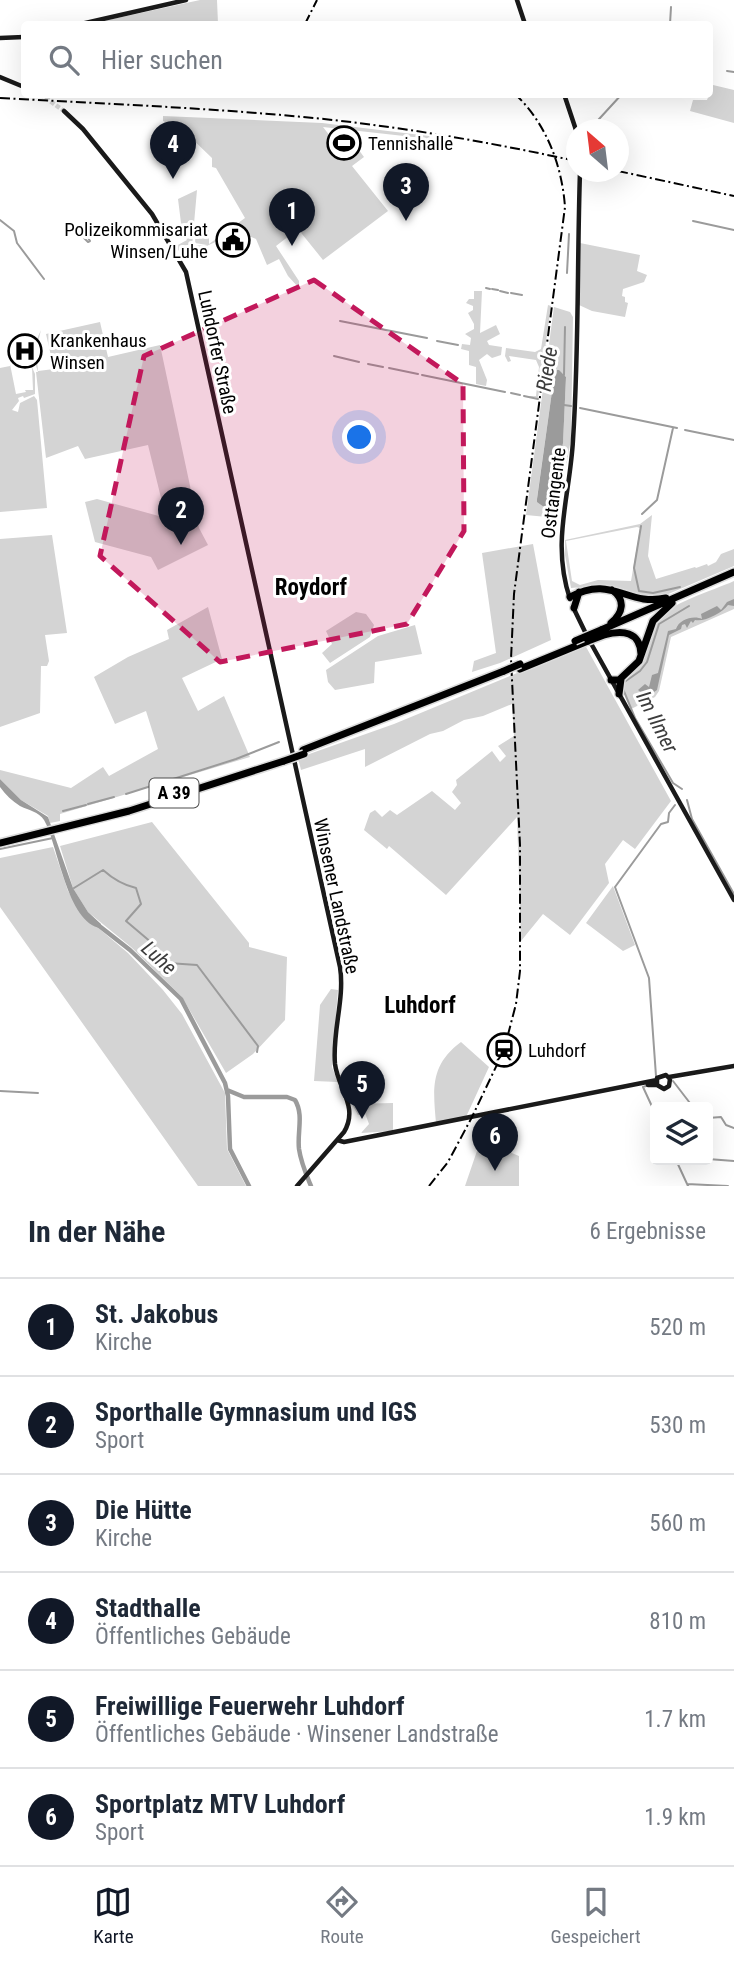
<!DOCTYPE html>
<html lang="de">
<meta charset="utf-8">
<style>
:root{--surface:#fff;--page:#f6f6f7;--text:#1f2937;--muted:#747a83;--line:#e0e1e3;--accent:#111827}
body{margin:0;font-family:"Roboto Condensed",sans-serif;background:var(--page);color:var(--text)}
.controls{position:absolute;right:21px;bottom:21px;display:grid;overflow:hidden;border-radius:7px;box-shadow:0 7px 28px #0002}
.controls button{width:63px;height:63px;display:grid;place-items:center;padding:0;border:0;border-bottom:2px solid var(--line);background:var(--surface);color:var(--text);font:35px sans-serif}
.compass{position:absolute;left:566px;top:119px;width:63px;height:63px;border-radius:50%;background:var(--surface);box-shadow:0 7px 28px #0002;rotate:332deg}
.you{position:absolute;left:360px;top:438px;width:24px;height:24px;margin:-18px;border:5px solid #fff;border-radius:50%;background:#1a73e8;box-shadow:0 0 0 10px #1a73e833}
.badge{display:grid;place-items:center;width:46px;height:46px;border-radius:50%;background:var(--accent);color:#fff;font-size:23px;font-weight:700}
.pin{position:absolute;translate:-50% -58px;filter:drop-shadow(0 2px 4px #0008)}
.pin::after{content:'';position:absolute;top:37px;width:24px;height:21px;background:inherit;clip-path:polygon(0 0,100% 0,50% 100%)}
.list{margin:0;padding:0;list-style:none}
h2{display:flex;justify-content:space-between;align-items:center;height:91px;margin:0;padding:0 28px;font-size:30px}
h2 small{font-size:23px;font-weight:400;color:var(--muted)}
.list li{display:grid;grid-template-columns:46px 1fr auto;gap:21px;align-items:center;box-sizing:border-box;height:98px;padding:0 28px;border-top:2px solid var(--line)}
.list b{display:block;font-size:26px;white-space:nowrap}
.list p{margin:0;font-size:23px;white-space:nowrap;color:var(--muted)}
.list em{font-size:23px;font-style:normal;color:var(--muted)}
.icon{flex:none;width:38px;height:38px;fill:none;stroke:currentColor;stroke-width:2;stroke-linecap:round;stroke-linejoin:round}
.map{position:relative;flex:none;width:734px;height:1186px;overflow:hidden}
.search{position:absolute;background:var(--surface);box-shadow:0 7px 28px #0002;left:21px;right:21px;top:21px;height:77px;display:flex;align-items:center;gap:18px;box-sizing:border-box;padding:0 24px;border-radius:7px;color:var(--muted);font-size:26px}
.sheet{height:679px;background:var(--surface)}
nav{display:flex;justify-content:space-around;align-items:center;box-sizing:border-box;height:98px;border-top:2px solid var(--line);background:var(--surface);font-size:19px;color:var(--muted)}
nav a{display:grid;justify-items:center;gap:4px}
nav .on{color:var(--accent)}
.map>svg:first-child{display:block}
.green{fill:#d4d4d4;fill-rule:evenodd}
.water{fill:#9b9b9b}
.lines{fill:none;stroke-linecap:round;stroke-linejoin:round}
.stream{stroke:#9b9b9b;stroke-width:2}
.river{stroke:#9b9b9b;stroke-width:4.5}
.secondary-tunnel{stroke:#d9d9d9;stroke-width:4.5;stroke-dasharray:4.5 2;stroke-linecap:butt}
.highway-casing{stroke:#dbdbdb;stroke-width:10}
.secondary{stroke:#1a1a1a;stroke-width:4.5}
.highway{stroke:#000;stroke-width:7}
.rail{stroke:#000;stroke-width:2;stroke-dasharray:10 3.5 2 3.5;stroke-linecap:butt}
.highway-bridge-casing{stroke:#dbdbdb;stroke-width:10;stroke-linecap:butt}
.highway-bridge{stroke:#000;stroke-width:7}
.marked{fill:#c2185b;fill-opacity:0.2;stroke:#c2185b;stroke-width:5;stroke-dasharray:14 9;stroke-linejoin:round}
.labels{text-anchor:middle;stroke-width:6;stroke-linejoin:round;paint-order:stroke}
.shield{fill:#fff;stroke:#4c4c4c;stroke-width:2}
.shield-label{font-size:18px;font-weight:bold;fill:#000}
.poi-label{font-size:19px;fill:#000;stroke:#fff;text-anchor:start}
.street-label{font-size:19px;fill:#000;stroke:#fff}
.water-label{font-size:21px;font-style:italic;fill:#3c3c3c;stroke:#fff}
.quarter-label{font-size:23px;font-weight:bold;fill:#000;stroke:#fff}
</style>
<div class="map">
<svg width="734" height="1186" viewBox="0 0 734 1186">
<rect width="100%" height="100%" fill="#fff"/>
<path class="green" d="M 200,0 L 217,0 L 218,24 L 90,24 Z
M 713,85 L 734,90 L 734,123 L 690,111 L 693,100 L 707,100 Z
M 163,116 L 322,123 L 429,136 L 431,139 L 323,127 L 330,136 L 338,130 L 341,133 L 344,130 L 364,157 L 352,166 L 388,211 L 323,260 L 298,229 L 276,246 L 299,281 L 299,288 L 288,276 L 279,259 L 267,265 L 256,239 C 234,227 203,249 183,258 L 176,246 L 187,240 L 182,231 L 178,199 L 197,190 L 192,246 L 207,245 L 195,243 L 196,229 L 209,230 L 209,244 L 245,218 L 216,168 L 212,167 L 212,158 L 186,133 L 175,142 L 172,139 L 182,130 L 163,121 Z
M 580,243 L 640,255 L 637,271 L 647,275 L 644,282 L 623,289 L 622,296 L 625,297 L 625,302 L 628,303 L 625,317 L 592,311 L 579,305 Z
M 474,291 L 482,291 L 480,333 L 496,325 L 500,334 L 487,341 L 489,345 L 502,347 L 501,355 L 492,358 L 487,354 L 479,360 L 487,380 L 486,386 L 476,384 L 476,367 L 469,365 L 469,351 L 461,349 L 462,344 L 470,345 L 471,338 L 465,334 L 474,329 L 474,324 L 468,313 L 473,310 L 473,306 L 466,303 L 469,299 L 474,299 Z
M 548,305 L 551,306 L 538,398 L 524,396 L 536,396 L 539,367 L 536,360 L 509,356 L 511,361 L 508,362 L 505,356 L 506,348 L 535,352 L 541,349 Z
M 554,307 L 570,312 L 573,317 L 571,439 L 557,518 L 526,515 ZM 555,370 L 558,370 L 566,377 L 563,443 L 553,505 L 537,502 L 537,498 Z
M 100,322 L 108,357 L 160,345 L 199,528 L 208,545 L 158,570 L 151,557 L 95,542 L 85,502 L 97,499 L 166,518 L 148,445 L 85,459 L 78,446 L 46,458 L 36,372 L 38,372 C 33,358 34,343 41,330 L 36,350 L 38,371 L 54,369 L 46,334 Z
M 10,364 L 16,394 L 26,392 L 25,390 L 33,390 L 32,367 L 35,374 L 35,394 L 24,398 L 23,396 L 18,398 L 19,401 L 12,410 L 18,412 L 20,403 L 34,396 L 37,400 L 47,508 L 0,512 L 0,368 L 10,366 Z
M 652,515 L 648,556 L 656,579 L 695,567 L 696,568 L 707,564 L 708,566 L 716,562 L 721,554 L 734,549 L 734,566 L 659,598 L 593,586 L 571,588 L 565,555 L 565,540 L 640,524 ZM 637,527 L 640,528 L 631,581 L 598,580 L 580,585 L 572,581 L 566,541 Z
M 52,535 L 67,633 L 45,635 L 49,661 L 47,666 L 41,666 L 40,713 L 0,727 L 0,539 Z
M 533,544 L 551,640 L 500,663 L 472,672 L 474,661 L 496,653 L 482,553 Z
M 734,581 L 734,609 L 671,637 L 659,691 L 655,697 L 631,709 C 616,675 625,687 642,663 C 650,651 646,632 655,621 C 670,603 712,591 734,581 Z
M 208,607 L 222,659 L 182,678 L 198,711 L 224,696 L 250,757 L 60,814 L 60,821 L 50,823 L 48,816 L 21,800 L 0,779 L 0,770 L 71,788 L 103,767 L 109,776 L 158,749 L 146,711 L 115,724 L 94,677 L 128,657 L 169,639 L 167,630 Z
M 356,612 L 366,614 L 374,625 L 370,637 L 330,663 L 322,653 L 332,644 L 326,631 Z
M 415,625 L 422,654 L 375,662 L 374,683 L 335,690 L 328,682 L 326,670 L 378,636 Z
M 585,645 L 671,801 L 635,849 L 623,840 L 605,864 L 609,883 L 570,935 L 543,914 L 521,941 L 517,817 L 446,895 L 389,846 L 387,849 L 364,830 L 370,813 L 375,810 L 382,817 L 390,810 L 397,815 L 432,791 L 455,810 L 461,803 L 452,792 L 457,785 L 456,780 L 492,751 L 500,762 L 506,756 L 498,746 L 514,736 L 512,704 L 483,716 L 464,720 L 443,731 L 430,734 L 365,767 L 365,749 L 301,770 L 298,758 L 394,724 Z
M 152,822 L 249,943 L 249,947 L 287,957 L 285,1020 L 253,1054 L 226,1073 L 182,997 L 131,947 L 88,912 L 73,888 L 60,846 Z
M 53,847 L 68,891 L 84,916 L 128,953 L 163,990 L 182,1014 L 225,1093 L 227,1149 L 246,1186 L 198,1186 L 0,907 L 0,858 Z
M 613,886 L 635,945 L 623,951 L 586,923 Z
M 331,989 L 338,990 L 332,1067 L 338,1082 L 314,1081 L 320,1005 Z
M 461,1042 L 489,1067 L 466,1117 L 436,1123 C 433,1089 430,1065 461,1042 Z
M 393,1103 L 393,1131 L 361,1133 L 369,1124 L 365,1113 L 358,1115 L 352,1104 Z
M 488,1143 L 519,1156 L 519,1186 L 465,1186 L 478,1148 L 485,1150 Z"/>
<path class="water" d="M 555,370 L 559,370 L 566,377 L 563,443 L 553,505 L 544,507 L 537,502 L 537,499 Z
M 734,599 L 734,606 L 728,605 C 722,613 705,622 695,620 L 693,623 L 691,621 L 687,628 L 685,624 L 682,625 L 681,629 L 669,635 L 657,690 L 654,692 L 650,689 L 644,695 L 638,690 L 645,684 L 649,687 L 652,675 L 658,673 L 668,631 L 676,629 C 679,619 694,615 702,619 L 701,614 L 717,606 L 721,610 L 727,602 Z
M 0,779 L 21,800 L 48,817 L 73,888 L 88,912 L 101,924 L 101,928 C 67,924 58,844 44,820 C 39,812 28,810 20,806 C 12,801 6,795 0,787 Z"/>
<g class="lines">
<path class="stream" d="M 670,24 L 671,7
M 727,71 L 734,72
M 589,130 L 622,94
M 0,220 L 14,231 L 17,243 L 44,279
M 693,221 L 734,230
M 87,236 L 90,241 L 88,242 L 84,238 Z
M 567,273 L 569,234
M 486,288 L 490,289
M 492,289 L 498,290
M 500,291 L 508,293
M 511,293 L 522,295
M 340,321 L 427,338
M 437,341 L 458,345
M 334,356 L 359,362
M 368,364 L 383,367
M 389,368 L 418,374
M 422,375 L 505,392
M 564,375 L 565,327
M 511,393 L 520,395
M 524,396 L 538,399
M 564,405 L 571,406
M 580,408 L 677,428
M 685,430 L 734,440
M 642,514 L 657,500 L 673,428
M 641,526 L 634,568 L 639,591 L 653,593 L 680,587
M 623,683 L 640,671 L 647,662 L 659,624 L 689,606
M 623,689 L 635,718 L 673,783 L 682,789
M 126,794 L 236,759 L 279,742
M 687,800 L 692,819 L 734,894
M 88,804 L 114,797
M 63,811 L 86,805
M 0,849 L 53,838
M 74,888 L 103,870 C 113,879 123,885 136,888 L 141,904 L 126,921 L 152,943 L 168,963 L 197,965 L 258,1046 L 257,1052
M 656,1076 L 649,978 L 615,887 L 661,824 L 668,822 L 669,813 L 675,805
M 673,1081 L 693,1107
M 646,1086 L 643,1087 L 655,1113
M 0,1091 L 38,1093
M 708,1118 L 721,1117 L 726,1125 L 734,1128
M 708,1159 L 734,1161
M 676,1160 L 688,1186
M 687,1184 L 728,1186"/>
<path class="river" d="M 98,925 L 130,950 L 181,999 L 225,1083 L 228,1096 L 230,1149 L 249,1186
M 227,1090 L 244,1097 L 287,1097 L 295,1100 C 304,1115 297,1132 299,1149 C 301,1163 306,1174 311,1186"/>
<path class="secondary-tunnel" d="M 40,94 L 64,111"/>
<defs>
<path id="highway" d="M 570,597 C 612,574 627,607 666,598
M 574,608 L 579,592
M 611,623 C 623,613 626,600 612,590
M 601,630 L 734,572
M 604,635 C 622,630 640,631 641,654
M 520,669 L 588,641
M 611,680 L 619,680 L 639,661 L 653,621 L 672,603
M 619,694 L 621,679
M 303,750 L 504,671
M 0,843 L 129,811 L 284,761"/>
</defs>
<use href="#highway" class="highway-casing"/>
<path class="secondary" d="M 517,0 L 525,24
M 81,24 L 186,0
M 0,38 L 24,37
M 0,77 L 24,87
M 564,94 L 576,130
M 64,111 L 83,129 L 152,214 L 186,272 L 340,967 C 345,999 332,1032 335,1064 C 338,1089 359,1107 344,1132 L 297,1186
M 570,599 C 551,542 570,497 573,440 C 579,351 577,261 580,172
M 573,607 L 588,638 L 734,900
M 669,1077 L 734,1066
M 648,1085 L 657,1085 L 664,1089 L 669,1086 L 670,1079 L 666,1075 L 657,1078 L 657,1085
M 337,1140 L 344,1142 L 657,1080"/>
<use href="#highway" class="highway"/>
<path class="rail" d="M 305,24 L 317,0
M 0,98 C 108,104 216,108 324,119 C 409,128 493,143 576,161
M 618,171 L 734,196
M 429,1186 L 448,1162 L 472,1117 L 504,1050 L 516,1004 L 520,971 L 520,845 L 511,659 L 514,594 L 565,207 C 562,165 546,123 515,94"/>
<defs>
<path id="highway-bridge" d="M 575,641 L 601,630
M 588,641 L 604,635
M 504,671 L 520,664
M 284,761 L 304,754"/>
</defs>
<use href="#highway-bridge" class="highway-bridge-casing"/>
<use href="#highway-bridge" class="highway-bridge"/>
</g>
<path class="marked" d="M 314,280 L 463,384 L 464,531 L 407,624 L 220,662 L 100,556 L 144,356 Z"/>
<defs>
<symbol id="stadium-ring" viewBox="-11 -11 22 22"><circle r="9.5" fill="#fff" stroke="#000" stroke-width="1.5"/><path d="M0-5a6.5 5 0 1 0 0 10a6.5 5 0 1 0 0-10ZM-3.5-1.8h7v3.6h-7Z" fill="#000"/></symbol>
<symbol id="civic-ring" viewBox="-11 -11 22 22"><circle r="9.5" fill="#fff" stroke="#000" stroke-width="1.5"/><path d="M-.6-6.5H3V-4.5H.6V-3L4-1V1h2V6H-6V1h2V-1L-.6-3ZM-1.2 2.5V6h2.4V2.5Z" fill="#000"/></symbol>
<symbol id="hospital-ring" viewBox="-11 -11 22 22"><circle r="9.5" fill="#fff" stroke="#000" stroke-width="1.5"/><path d="M-5-5h3v3.5h4V-5h3V5h-3V1.5h-4V5h-3Z" fill="#000"/></symbol>
<symbol id="station-ring" viewBox="-11 -11 22 22"><circle r="9.5" fill="#fff" stroke="#000" stroke-width="1.5"/><path d="M-3-6H3Q5-6 5-4V2Q5 4 3 4L4.5 6H3L1.5 4h-3L-3 6H-4.5L-3 4Q-5 4-5 2V-4Q-5-6-3-6ZM-3.5-4v3h7v-3ZM-3.5 1v1.5H-2V1ZM2 1v1.5H3.5V1Z" fill="#000"/></symbol>
</defs>
<g fill-rule="evenodd">
<use href="#stadium-ring" x="325" y="124" width="38" height="38"/>
<use href="#civic-ring" x="214" y="221" width="38" height="38"/>
<use href="#hospital-ring" x="6" y="332" width="38" height="38"/>
<use href="#station-ring" x="485" y="1031" width="38" height="38"/>
</g>
<g class="labels">
<rect class="shield" x="149.5" y="778.5" width="49" height="29" rx="5"/>
<g class="shield-label">
<text x="174" y="799">A 39</text>
</g>
<g class="poi-label">
<text x="368" y="150">Tennishalle</text>
<text x="208" y="236" text-anchor="end">Polizeikommisariat<tspan x="208" dy="22">Winsen/Luhe</tspan></text>
<text x="50" y="347">Krankenhaus<tspan x="50" dy="22">Winsen</tspan></text>
<text x="528" y="1057">Luhdorf</text>
</g>
<g class="street-label">
<text transform="translate(218 352) rotate(78)" y="7">Luhdorfer Straße</text>
<text transform="translate(553 493) rotate(-83)" y="7">Osttangente</text>
<text transform="translate(337 896) rotate(78)" y="7">Winsener Landstraße</text>
</g>
<g class="water-label">
<text transform="translate(547 369) rotate(-81)" y="7">Riede</text>
<text transform="translate(657 722) rotate(63)" y="7">Im Ilmer</text>
<text transform="translate(159 958) rotate(42)" y="7">Luhe</text>
</g>
<g class="quarter-label">
<text x="311" y="595">Roydorf</text>
<text x="420" y="1013">Luhdorf</text>
</g>
</g>
</svg>
<div class="controls">
<button><svg class="icon" aria-label="layers" viewBox="0 0 24 24"><path d="M12 4l9 5-9 5-9-5zM3 14l9 5 9-5"/></svg></button>
</div>
<svg class="compass" viewBox="-18 -18 36 36"><path d="M0-13l5 13h-10z" fill="#e53935"/><path d="M0 13l5-13h-10z" fill="#747a83"/></svg>
<div class="you"></div>
<div class="pin badge" style="left:292px;top:246px">1</div>
<div class="pin badge" style="left:181px;top:545px">2</div>
<div class="pin badge" style="left:406px;top:221px">3</div>
<div class="pin badge" style="left:173px;top:179px">4</div>
<div class="pin badge" style="left:362px;top:1119px">5</div>
<div class="pin badge" style="left:495px;top:1171px">6</div>
<div class="search"><svg class="icon" aria-label="search" viewBox="0 0 24 24"><circle cx="10" cy="10" r="6"/><path d="M15 15l6 6"/></svg>Hier suchen</div>
</div>
<section class="sheet">
<h2>In der Nähe<small>6 Ergebnisse</small></h2>
<ul class="list">
<li><span class="badge">1</span><div><b>St. Jakobus</b><p>Kirche</p></div><em>520 m</em></li>
<li><span class="badge">2</span><div><b>Sporthalle Gymnasium und IGS</b><p>Sport</p></div><em>530 m</em></li>
<li><span class="badge">3</span><div><b>Die Hütte</b><p>Kirche</p></div><em>560 m</em></li>
<li><span class="badge">4</span><div><b>Stadthalle</b><p>Öffentliches Gebäude</p></div><em>810 m</em></li>
<li><span class="badge">5</span><div><b>Freiwillige Feuerwehr Luhdorf</b><p>Öffentliches Gebäude · Winsener Landstraße</p></div><em>1.7 km</em></li>
<li><span class="badge">6</span><div><b>Sportplatz MTV Luhdorf</b><p>Sport</p></div><em>1.9 km</em></li>
</ul>
</section>
<nav>
<a class="on"><svg class="icon" aria-label="map" viewBox="0 0 24 24"><path d="M3 6l6-2 6 2 6-2v14l-6 2-6-2-6 2zM9 4v14M15 6v14"/></svg>Karte</a>
<a><svg class="icon" aria-label="directions" viewBox="0 0 24 24"><path d="M12 3l9 9-9 9-9-9zM9 14v-3h6M13 9l2 2-2 2"/></svg>Route</a>
<a><svg class="icon" aria-label="saved" viewBox="0 0 24 24"><path d="M7 4h10v16l-5-4-5 4z"/></svg>Gespeichert</a>
</nav>
